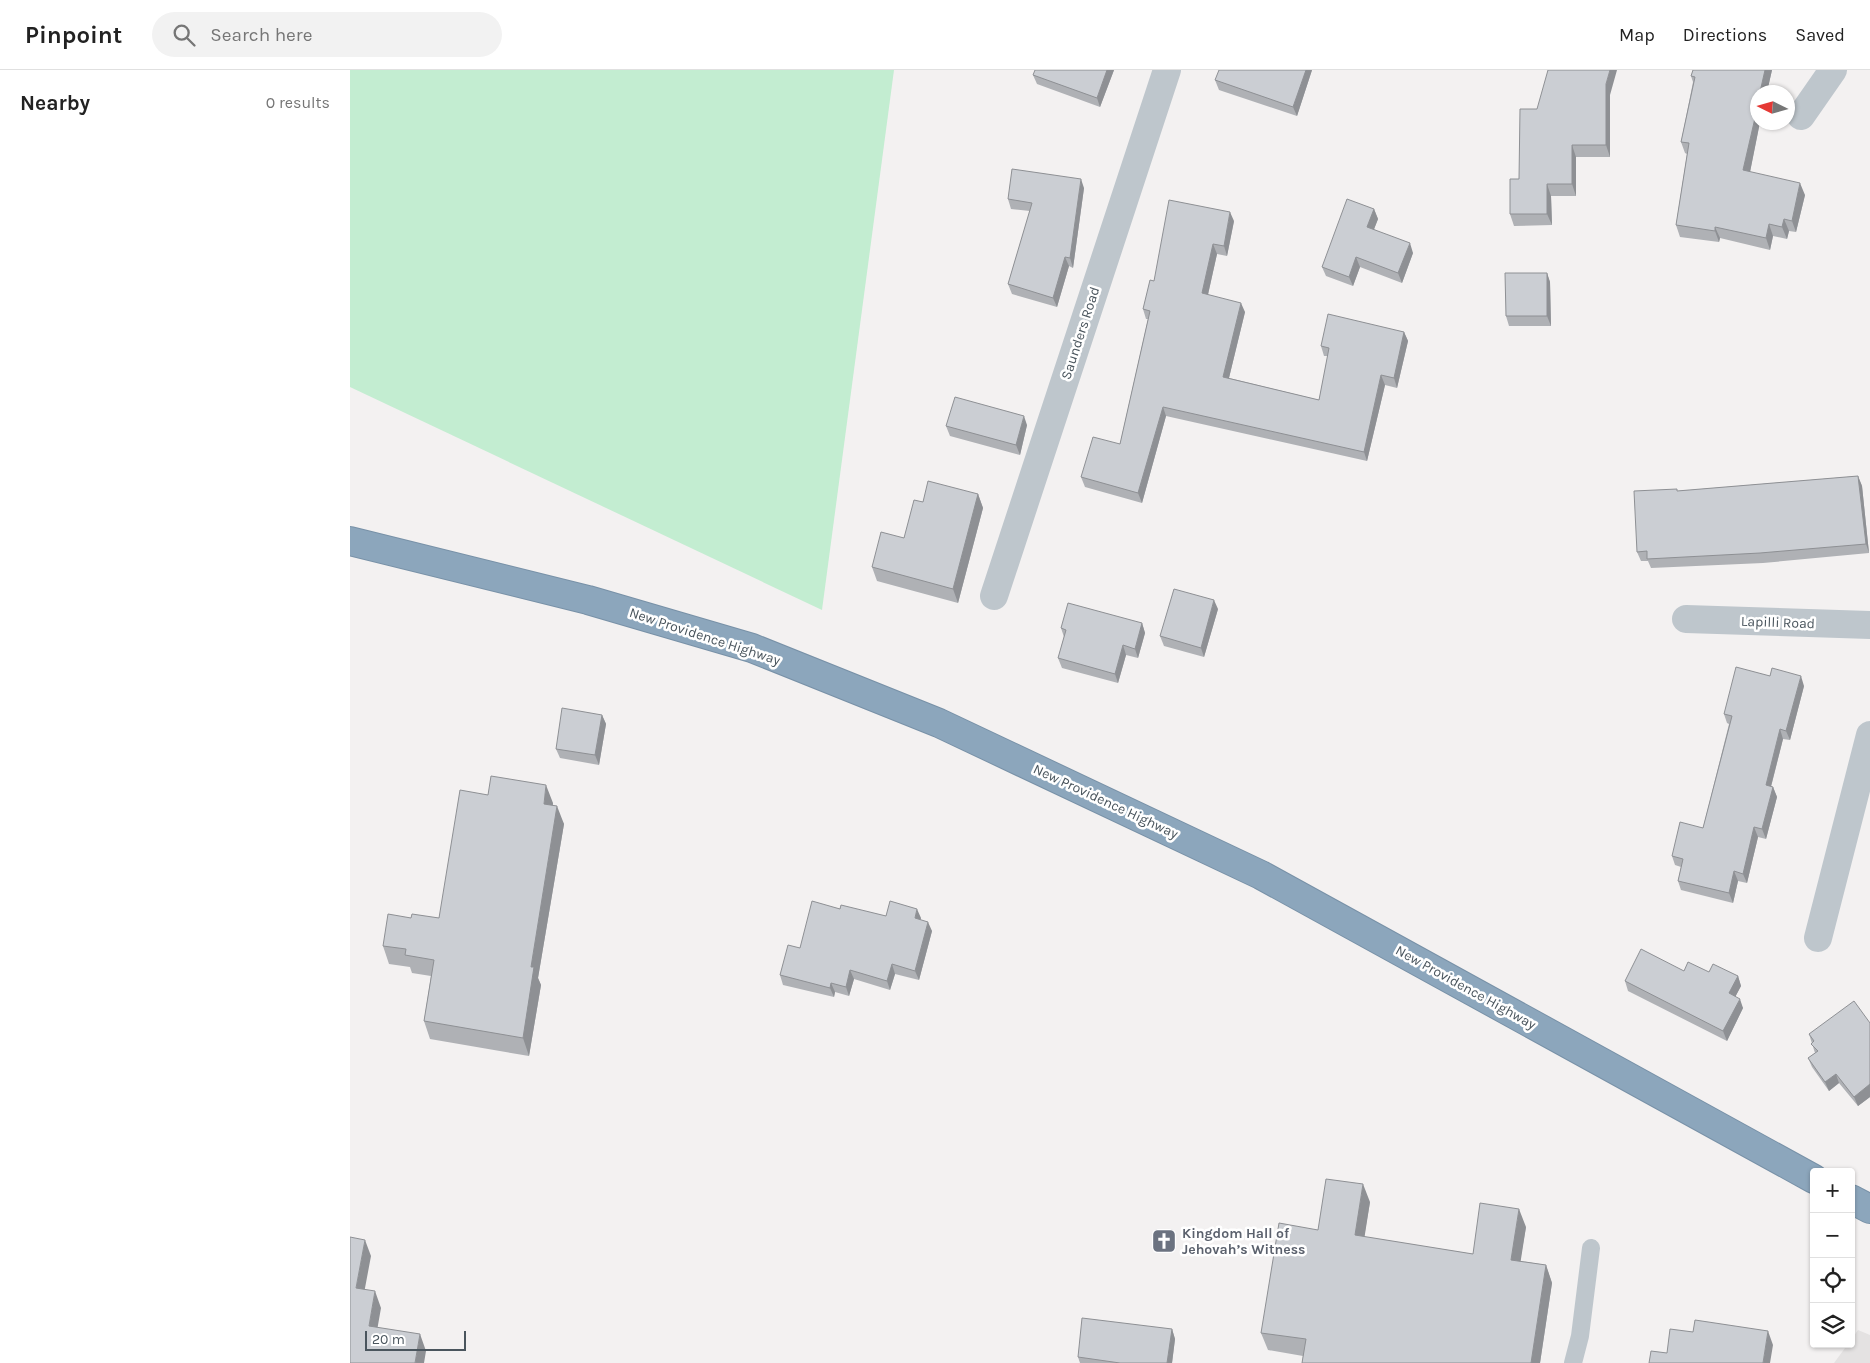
<!DOCTYPE html>
<meta charset="utf-8">
<style>
:root{--surface:#fff;--page:#f2f2f2;--text:#222;--muted:#767676;--line:#e0e0e0}
body{margin:0;font-family:Karla,sans-serif;background:var(--page);color:var(--text)}
.controls{position:absolute;right:15px;bottom:15px;display:grid;overflow:hidden;border-radius:5px;box-shadow:0 1px 4px #0004}
.controls button{width:45px;height:45px;display:grid;place-items:center;padding:0;border:0;border-bottom:1px solid var(--line);background:var(--surface);color:var(--text);font:25px sans-serif}
.compass{position:absolute;left:1400px;top:15px;width:45px;height:45px;border-radius:50%;background:var(--surface);box-shadow:0 1px 4px #0004;rotate:275deg}
.scale{position:absolute;left:15px;bottom:12px;width:101px;box-sizing:border-box;padding-left:5px;border:2px solid #4a555d;border-top:0;font-size:14px;line-height:18px;white-space:nowrap;color:#4a555d;-webkit-text-stroke:4px #fff;paint-order:stroke}
.list{margin:0;padding:0;list-style:none}
h2{display:flex;justify-content:space-between;align-items:center;height:65px;margin:0;padding:0 20px;font-size:21px}
h2 small{font-size:16px;font-weight:400;color:var(--muted)}
.icon{flex:none;width:28px;height:28px;fill:none;stroke:currentColor;stroke-width:2;stroke-linecap:round;stroke-linejoin:round}
.map{position:relative;flex:none;width:1520px;height:1293px;overflow:hidden}
header{display:flex;align-items:center;gap:30px;box-sizing:border-box;height:70px;padding:0 25px;background:var(--surface);border-bottom:1px solid var(--line)}
header strong{font-size:24px}
nav{display:flex;gap:28px;margin-inline-start:auto;font-size:18px}
.search{width:350px;height:45px;background:var(--page);display:flex;align-items:center;gap:12px;box-sizing:border-box;padding:0 18px;border-radius:28px;color:var(--muted);font-size:19px}
main{display:flex}
aside{flex:1;background:var(--surface)}
.map>svg:first-child{display:block}
.education{fill:#e4e2e2}
.green{fill:#c3edd1}
.lines{fill:none;stroke-linecap:round;stroke-linejoin:round}
.highway-casing{stroke:#7891a7;stroke-width:30}
.lane{stroke:#bec6cc;stroke-width:18}
.street{stroke:#bec6cc;stroke-width:28}
.highway{stroke:#8ca6bc;stroke-width:28}
.wall{fill:#afb1b5}
.shaded-wall{fill:#8e9094}
.building{fill:#cbced3;stroke:#8e9094}
.labels{text-anchor:middle;stroke-width:5;stroke-linejoin:round;paint-order:stroke}
.street-label{font-size:14px;fill:#4a555d;stroke:#fff}
.worship-label{font-size:14px;font-weight:bold;fill:#5b616d;stroke:#fff;text-anchor:start}
</style>
<header>
<strong>Pinpoint</strong>
<div class="search"><svg class="icon" aria-label="search" viewBox="0 0 24 24"><circle cx="10" cy="10" r="6"/><path d="M15 15l6 6"/></svg>Search here</div>
<nav><a>Map</a><a>Directions</a><a>Saved</a></nav>
</header>
<main>
<aside>
<h2>Nearby<small>0 results</small></h2>
<ul class="list">
</ul>
</aside>
<div class="map">
<svg width="1520" height="1293" viewBox="0 0 1520 1293">
<rect width="100%" height="100%" fill="#f3f1f1"/>
<path class="education" d="M 1508,1260 L 1520,1265 L 1520,1293 L 1484,1293 L 1498,1274 L 1501,1274 L 1501,1270 Z"/>
<path class="green" d="M 0,0 L 544,0 L 472,540 L 0,317 Z"/>
<g class="lines">
<defs>
<path id="highway" d="M 0,471 L 238,530 L 402,578 L 589,653 L 911,805 L 1464,1109
M 1501,1129 L 1520,1139"/>
</defs>
<use href="#highway" class="highway-casing"/>
<path class="lane" d="M 1223,1293 L 1230,1266 L 1241,1178"/>
<path class="street" d="M 1451,46 L 1483,0
M 644,526 L 817,0
M 1336,549 L 1520,555
M 1468,868 L 1520,665"/>
<use href="#highway" class="highway"/>
</g>
<path class="wall" d="M 764,0 L 750,37 L 687,14 L 683,5 Z
M 962,0 L 947,46 L 869,20 L 865,10 Z
M 1343,0 L 1422,0 L 1417,22 L 1408,22 L 1410,52 L 1400,102 L 1455,125 L 1446,162 L 1439,161 L 1437,169 L 1423,166 L 1420,180 L 1370,168 L 1369,172 L 1330,167 L 1326,155 L 1337,84 L 1335,83 L 1331,72 L 1343,12 L 1341,6 Z
M 1260,25 L 1260,87 L 1226,87 L 1226,126 L 1201,126 L 1202,155 L 1164,156 L 1160,144 L 1187,39 Z
M 734,118 L 723,198 L 719,196 L 707,237 L 662,224 L 658,214 L 680,141 L 661,139 L 658,129 Z
M 1024,139 L 1028,149 L 1024,159 L 1063,183 L 1052,213 L 1010,197 L 1003,216 L 976,206 L 972,197 Z
M 884,151 L 877,186 L 867,184 L 858,225 L 895,242 L 879,308 L 969,330 L 978,286 L 974,286 L 971,276 L 1054,262 L 1058,271 L 1047,318 L 1035,315 L 1017,391 L 816,346 L 792,433 L 735,417 L 731,407 L 770,374 L 798,249 L 796,249 L 793,239 Z
M 1197,203 L 1200,212 L 1201,256 L 1159,256 L 1156,246 Z
M 677,355 L 670,385 L 600,366 L 596,356 Z
M 1508,406 L 1512,416 L 1519,483 L 1413,493 L 1301,498 L 1298,491 L 1291,491 L 1287,482 L 1328,421 Z
M 628,424 L 633,438 L 608,533 L 527,511 L 522,497 L 554,468 L 573,432 Z
M 868,539 L 854,587 L 814,576 L 810,566 Z
M 792,553 L 795,563 L 788,588 L 776,585 L 768,613 L 712,598 L 708,588 L 714,567 L 711,558 Z
M 1454,616 L 1440,670 L 1433,669 L 1421,717 L 1423,717 L 1427,727 L 1416,769 L 1408,767 L 1397,813 L 1388,811 L 1383,833 L 1331,820 L 1328,811 L 1331,797 L 1325,795 L 1322,786 L 1353,758 L 1379,654 L 1377,653 L 1374,644 Z
M 252,645 L 256,654 L 249,695 L 210,688 L 206,679 Z
M 138,725 L 203,733 L 203,735 L 214,754 L 188,908 L 191,915 L 179,986 L 80,969 L 74,951 L 81,906 L 62,903 L 60,897 L 39,894 L 33,876 L 61,848 L 89,848 Z
M 490,839 L 536,846 L 571,848 L 570,850 L 582,861 L 569,910 L 545,904 L 540,920 L 504,909 L 499,926 L 485,922 L 484,927 L 433,915 L 430,905 Z
M 1334,901 L 1359,902 L 1388,906 L 1391,916 L 1385,927 L 1393,938 L 1377,971 L 1278,921 L 1275,911 Z
M 1520,953 L 1520,1027 L 1508,1036 L 1489,1013 L 1479,1021 L 1462,997 L 1458,988 L 1465,983 L 1459,964 Z
M 1020,1132 L 1014,1167 L 1123,1184 L 1176,1157 L 1170,1191 L 1196,1195 L 1202,1213 L 1190,1293 L 952,1293 L 953,1286 L 918,1280 L 911,1263 L 968,1160 Z
M 822,1259 L 825,1269 L 822,1293 L 730,1293 L 728,1287 Z"/>
<path class="shaded-wall" d="M 757,0 L 764,0 L 750,37 L 747,28 Z
M 956,0 L 962,0 L 947,46 L 943,37 Z
M 1260,0 L 1267,0 L 1260,25 L 1260,87 L 1256,75 L 1256,14 Z
M 1415,0 L 1422,0 L 1417,22 L 1410,22 Z
M 1408,35 L 1408,52 L 1410,52 L 1398,112 L 1393,100 Z
M 1222,75 L 1226,87 L 1226,126 L 1222,114 Z
M 731,109 L 734,118 L 723,198 L 720,188 Z
M 1450,113 L 1455,125 L 1446,162 L 1442,151 Z
M 1197,114 L 1201,126 L 1202,155 L 1197,144 Z
M 1024,139 L 1028,149 L 1021,167 L 1017,157 Z
M 880,142 L 884,151 L 877,186 L 874,176 Z
M 1434,149 L 1439,161 L 1437,169 L 1432,157 Z
M 1419,154 L 1423,166 L 1420,180 L 1416,168 Z
M 1365,157 L 1370,168 L 1369,172 L 1365,161 Z
M 1060,173 L 1063,183 L 1052,213 L 1048,203 Z
M 863,174 L 867,184 L 856,233 L 852,223 Z
M 715,187 L 719,196 L 707,237 L 703,228 Z
M 1006,187 L 1010,197 L 1003,216 L 999,207 Z
M 1197,203 L 1200,212 L 1201,256 L 1197,246 Z
M 891,233 L 895,242 L 877,316 L 873,307 Z
M 1054,262 L 1058,271 L 1047,318 L 1044,308 Z
M 1031,305 L 1035,315 L 1017,391 L 1014,382 Z
M 813,337 L 816,346 L 792,433 L 788,423 Z
M 674,346 L 677,355 L 670,385 L 666,375 Z
M 1508,406 L 1512,416 L 1519,483 L 1516,474 Z
M 628,424 L 633,438 L 608,533 L 603,519 Z
M 864,530 L 868,539 L 854,587 L 851,578 Z
M 792,553 L 795,563 L 788,588 L 785,579 Z
M 773,575 L 776,585 L 768,613 L 765,604 Z
M 1451,606 L 1454,616 L 1440,670 L 1436,661 Z
M 252,645 L 256,654 L 249,695 L 245,685 Z
M 1430,659 L 1433,669 L 1419,724 L 1416,715 Z
M 196,715 L 203,733 L 200,752 L 194,734 Z
M 1423,717 L 1427,727 L 1416,769 L 1412,759 Z
M 207,736 L 214,754 L 188,908 L 191,915 L 179,986 L 173,968 L 181,897 Z
M 1404,757 L 1408,767 L 1397,813 L 1393,804 Z
M 1384,801 L 1388,811 L 1383,833 L 1379,823 Z
M 567,839 L 571,848 L 568,858 L 565,848 Z
M 578,852 L 582,861 L 569,910 L 565,901 Z
M 542,894 L 545,904 L 540,920 L 537,911 Z
M 500,900 L 504,909 L 499,926 L 496,917 Z
M 1388,906 L 1391,916 L 1382,933 L 1379,923 Z
M 481,913 L 485,922 L 484,927 L 480,918 Z
M 1390,929 L 1393,938 L 1377,971 L 1373,961 Z
M 1486,1004 L 1489,1013 L 1479,1021 L 1475,1012 Z
M 1520,1014 L 1520,1027 L 1508,1036 L 1504,1027 Z
M 1013,1114 L 1020,1132 L 1012,1183 L 1005,1165 Z
M 1169,1139 L 1176,1157 L 1168,1208 L 1161,1190 Z
M 15,1170 L 21,1186 L 12,1234 L 6,1218 Z
M 1196,1195 L 1202,1213 L 1190,1293 L 1181,1293 Z
M 25,1221 L 31,1238 L 25,1272 L 19,1256 Z
M 822,1259 L 825,1269 L 822,1293 L 817,1293 Z
M 1418,1261 L 1423,1275 L 1420,1293 L 1413,1293 Z
M 70,1264 L 76,1281 L 74,1293 L 65,1293 Z"/>
<path class="building" d="M 685,0 L 757,0 L 747,28 L 683,5 Z
M 869,0 L 956,0 L 943,37 L 865,10 Z
M 1198,0 L 1260,0 L 1256,14 L 1256,75 L 1222,75 L 1222,114 L 1197,114 L 1197,144 L 1160,144 L 1160,109 L 1169,109 L 1170,39 L 1187,39 Z
M 1343,0 L 1415,0 L 1410,22 L 1408,22 L 1408,35 L 1393,100 L 1450,113 L 1442,151 L 1434,149 L 1432,157 L 1419,154 L 1416,168 L 1365,157 L 1365,161 L 1326,155 L 1339,73 L 1331,72 L 1345,7 L 1341,6 Z
M 662,99 L 731,109 L 720,188 L 715,187 L 703,228 L 658,214 L 682,133 L 658,129 Z
M 997,129 L 1024,139 L 1017,157 L 1060,173 L 1048,203 L 1006,187 L 999,207 L 972,197 Z
M 819,130 L 880,142 L 874,176 L 863,174 L 852,223 L 891,233 L 873,307 L 969,330 L 979,278 L 971,276 L 978,244 L 1054,262 L 1044,308 L 1031,305 L 1014,382 L 813,337 L 788,423 L 731,407 L 743,367 L 770,374 L 800,241 L 793,239 L 800,210 L 804,211 Z
M 1155,203 L 1197,203 L 1197,246 L 1156,246 Z
M 605,327 L 674,346 L 666,375 L 596,356 Z
M 1508,406 L 1516,474 L 1410,483 L 1297,489 L 1297,481 L 1287,482 L 1284,421 L 1327,419 L 1327,421 Z
M 578,411 L 628,424 L 603,519 L 522,497 L 531,462 L 554,468 L 564,430 L 573,432 Z
M 824,519 L 864,530 L 851,578 L 810,566 Z
M 718,533 L 792,553 L 785,579 L 773,575 L 765,604 L 708,588 L 716,560 L 711,558 Z
M 1386,597 L 1420,606 L 1422,598 L 1451,606 L 1436,661 L 1430,659 L 1416,715 L 1423,717 L 1412,759 L 1404,757 L 1393,804 L 1384,801 L 1379,823 L 1328,811 L 1333,789 L 1322,786 L 1330,752 L 1353,758 L 1382,646 L 1374,644 Z
M 212,638 L 252,645 L 245,685 L 206,679 Z
M 141,706 L 196,715 L 194,734 L 207,736 L 181,897 L 184,897 L 173,968 L 74,951 L 84,890 L 55,885 L 56,879 L 33,876 L 38,844 L 61,848 L 62,844 L 89,848 L 110,720 L 138,725 Z
M 462,831 L 490,839 L 491,835 L 536,846 L 540,831 L 567,839 L 565,848 L 578,852 L 565,901 L 542,894 L 537,911 L 500,900 L 496,917 L 481,913 L 480,918 L 430,905 L 438,875 L 450,878 Z
M 1291,879 L 1334,901 L 1338,892 L 1359,902 L 1363,894 L 1388,906 L 1379,923 L 1390,929 L 1373,961 L 1275,911 Z
M 1504,931 L 1520,953 L 1520,1014 L 1504,1027 L 1486,1004 L 1475,1012 L 1458,988 L 1468,981 L 1461,974 L 1464,971 L 1459,964 Z
M 976,1109 L 1013,1114 L 1005,1165 L 1123,1184 L 1130,1133 L 1169,1139 L 1161,1190 L 1196,1195 L 1181,1293 L 952,1293 L 956,1269 L 911,1263 L 929,1153 L 968,1160 Z
M 0,1167 L 15,1170 L 6,1218 L 25,1221 L 19,1256 L 70,1264 L 65,1293 L 0,1293 Z
M 732,1248 L 822,1259 L 817,1293 L 770,1293 L 728,1287 Z
M 1345,1250 L 1418,1261 L 1413,1293 L 1299,1293 L 1301,1281 L 1317,1283 L 1320,1259 L 1343,1262 Z"/>
<defs>
<symbol id="church-square" viewBox="-11 -11 22 22"><rect x="-9" y="-9" width="18" height="18" rx="4" fill="#6b7280" stroke="#fff"/><path d="M-1.2-6h2.4v3.5h3.3v2.4h-3.3V6h-2.4V-.1h-3.3v-2.4h3.3Z" fill="#fff"/></symbol>
</defs>
<g fill-rule="evenodd">
<use href="#church-square" x="800" y="1157" width="28" height="28"/>
</g>
<g class="labels">
<g class="street-label">
<text transform="translate(730 263) rotate(-72)" y="5">Saunders Road</text>
<text transform="translate(1428 552) rotate(2)" y="5">Lapilli Road</text>
<text transform="translate(355 566) rotate(18)" y="5">New Providence Highway</text>
<text transform="translate(756 731) rotate(25)" y="5">New Providence Highway</text>
<text transform="translate(1116 917) rotate(29)" y="5">New Providence Highway</text>
</g>
<g class="worship-label">
<text x="832" y="1168">Kingdom Hall of<tspan x="832" dy="16">Jehovah’s Witness</tspan></text>
</g>
</g>
</svg>
<div class="controls">
<button>+</button>
<button>−</button>
<button><svg class="icon" aria-label="locate" viewBox="0 0 24 24"><circle cx="12" cy="12" r="6"/><path d="M12 2v4M12 18v4M2 12h4M18 12h4"/></svg></button>
<button><svg class="icon" aria-label="layers" viewBox="0 0 24 24"><path d="M12 4l9 5-9 5-9-5zM3 14l9 5 9-5"/></svg></button>
</div>
<svg class="compass" viewBox="-18 -18 36 36"><path d="M0-13l5 13h-10z" fill="#e53935"/><path d="M0 13l5-13h-10z" fill="#767676"/></svg>
<div class="scale">20 m</div>
</div>
</main>
